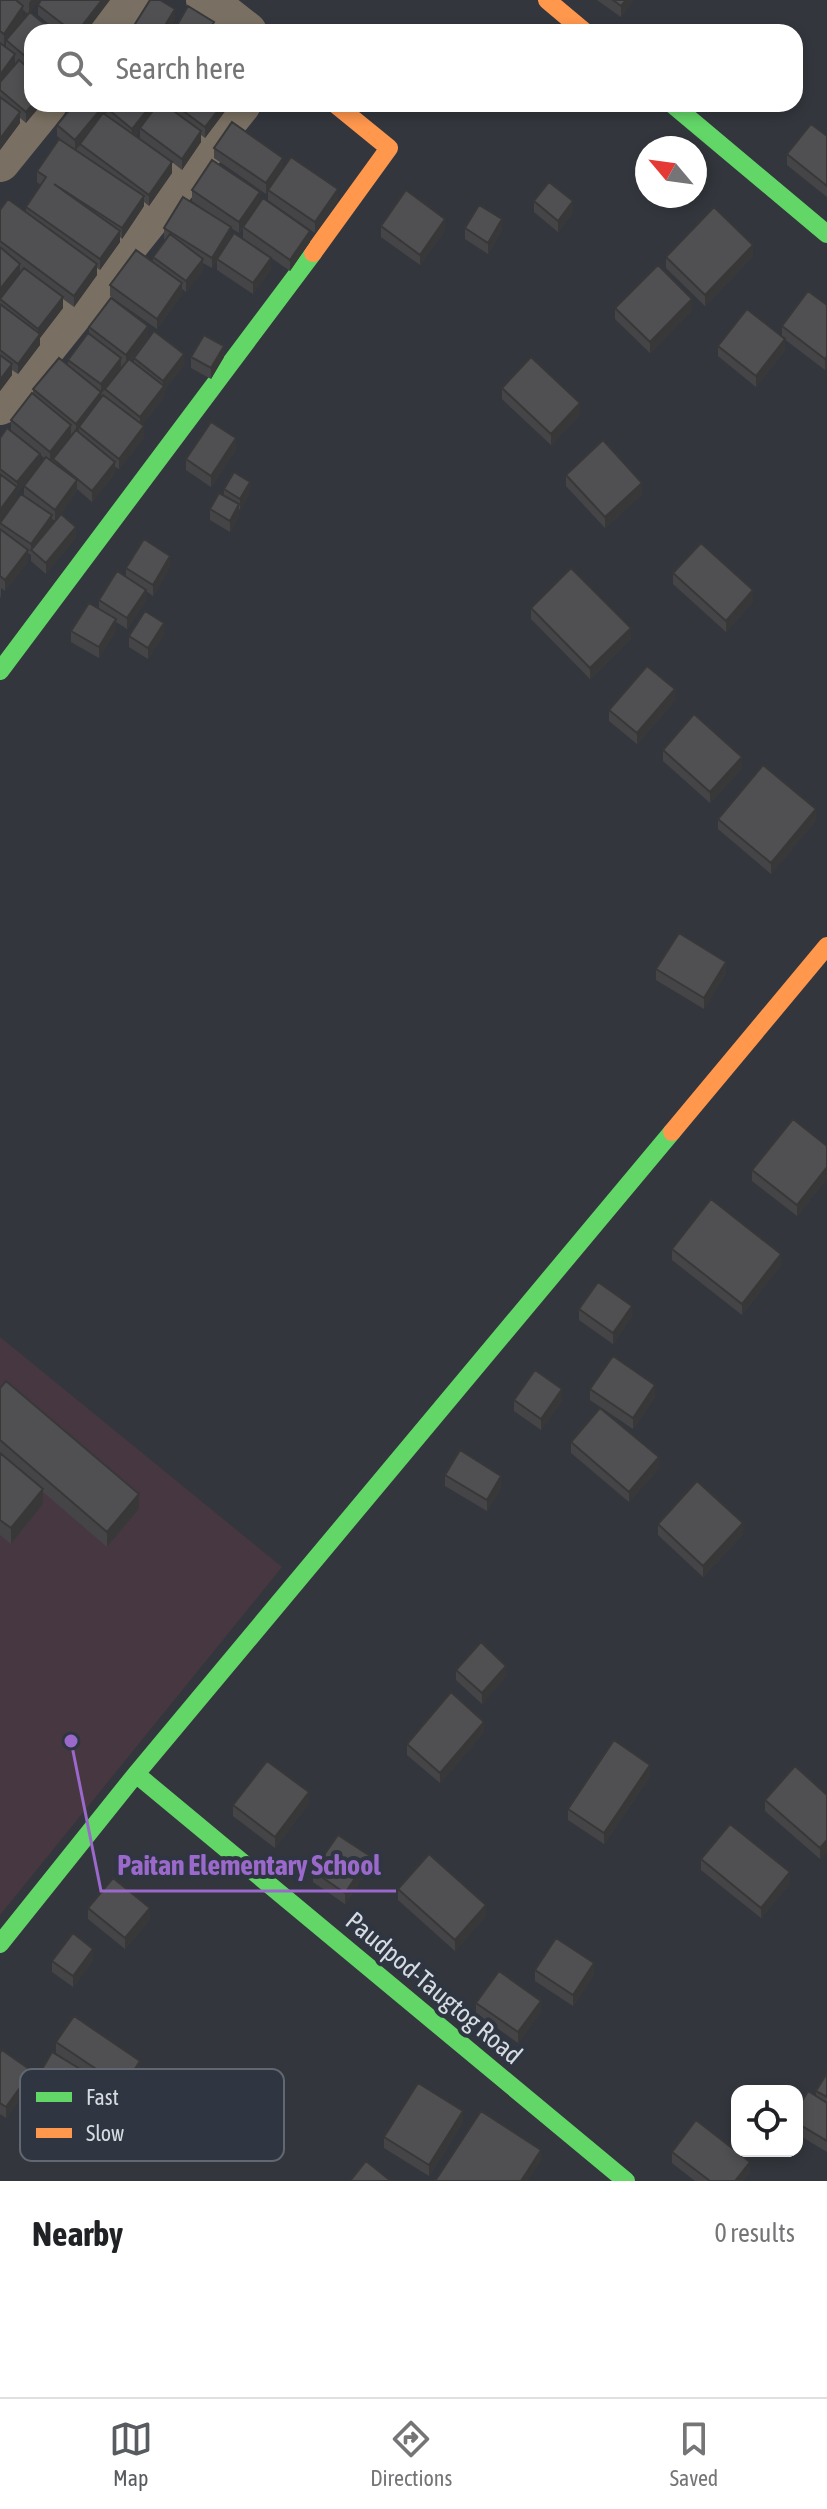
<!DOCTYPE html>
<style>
:root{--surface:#fff;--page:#f6f6f6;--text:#202124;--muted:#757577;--line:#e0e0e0;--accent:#585b5f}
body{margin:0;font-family:"Asap Condensed",sans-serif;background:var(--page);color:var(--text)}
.controls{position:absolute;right:24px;bottom:24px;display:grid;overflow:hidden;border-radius:16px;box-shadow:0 4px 12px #0003}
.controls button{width:72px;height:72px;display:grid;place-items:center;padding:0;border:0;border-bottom:2px solid var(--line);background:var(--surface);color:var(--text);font:40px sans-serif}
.compass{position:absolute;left:635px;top:136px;width:72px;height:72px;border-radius:50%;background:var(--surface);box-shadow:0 4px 12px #0003;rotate:299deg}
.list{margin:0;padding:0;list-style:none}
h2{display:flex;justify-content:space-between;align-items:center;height:104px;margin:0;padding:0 32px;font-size:34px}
h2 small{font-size:26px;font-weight:400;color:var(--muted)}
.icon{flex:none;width:44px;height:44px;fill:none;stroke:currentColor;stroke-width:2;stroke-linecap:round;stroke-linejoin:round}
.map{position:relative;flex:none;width:827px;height:2181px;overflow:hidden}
.search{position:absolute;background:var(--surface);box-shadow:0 4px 12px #0003;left:24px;right:24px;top:24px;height:88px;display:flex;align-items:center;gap:20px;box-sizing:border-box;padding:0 28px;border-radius:24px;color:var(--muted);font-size:30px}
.sheet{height:216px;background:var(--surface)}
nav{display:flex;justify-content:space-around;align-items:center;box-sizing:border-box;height:112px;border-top:2px solid var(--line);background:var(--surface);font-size:22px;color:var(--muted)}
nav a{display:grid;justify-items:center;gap:4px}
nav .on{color:var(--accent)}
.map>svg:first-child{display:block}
.education{fill:#473740}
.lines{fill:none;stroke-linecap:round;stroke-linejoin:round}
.street{stroke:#796f62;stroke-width:40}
.fast{stroke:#63d668;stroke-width:18}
.slow{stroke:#ff974d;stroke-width:18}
.wall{fill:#454547;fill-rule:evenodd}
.shaded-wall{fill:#383839}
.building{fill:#505052;stroke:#383839;stroke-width:2}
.labels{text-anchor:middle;stroke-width:8;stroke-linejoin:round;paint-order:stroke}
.street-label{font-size:26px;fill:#d6dbe1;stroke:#2f3641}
.key{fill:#2f3641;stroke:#616871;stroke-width:2}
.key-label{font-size:22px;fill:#d6dbe1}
.leader{fill:none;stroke:#9b69cb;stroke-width:3}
.callout-dot{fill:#9b69cb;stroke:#2f3641;stroke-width:3}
.callout-label{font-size:28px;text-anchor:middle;font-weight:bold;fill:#9b69cb;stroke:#2f3641;stroke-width:8;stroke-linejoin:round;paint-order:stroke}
</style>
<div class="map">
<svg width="827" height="2181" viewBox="0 0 827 2181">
<rect width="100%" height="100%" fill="#33373d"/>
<path class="education" d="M 0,1337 L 282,1567 L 0,1915 Z"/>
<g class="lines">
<path class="street" d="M 206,0 L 247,32
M 105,32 L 130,0
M 0,162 L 47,104
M 0,405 L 241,104"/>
<path class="fast" d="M 672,104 L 827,234
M 0,671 L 313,253
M 136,1774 L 626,2181
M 0,1944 L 136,1774 L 672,1132"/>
<path class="slow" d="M 547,0 L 585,32
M 313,253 L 389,148 L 335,104
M 672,1132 L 827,946"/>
</g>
<path class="wall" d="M 0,0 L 39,0 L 30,12 L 32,32 L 32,104 L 26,123 L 20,118 L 20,123 L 0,150 L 0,43 L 6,47 L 6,41 L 4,45 L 0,42 ZM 23,10 L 28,14 L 9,37 L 23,17 Z
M 597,0 L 633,0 L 621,17 Z
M 38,5 L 86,32 L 59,32 L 38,15 Z
M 74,104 L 151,114 L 156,106 L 153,104 L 226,104 L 226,110 L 205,138 L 201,135 L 201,142 L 182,170 L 172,162 L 172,173 L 149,206 L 144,202 L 144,206 L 122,239 L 120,237 L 120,242 L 100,270 L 97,268 L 97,275 L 74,307 L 63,299 L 63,308 L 40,338 L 40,345 L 18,374 L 12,370 L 12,375 L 0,391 L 0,210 L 26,211 L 26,207 L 41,185 L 37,182 L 37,171 L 64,142 L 57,136 L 57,125 ZM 140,129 L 140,139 L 135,136 Z
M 827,136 L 827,197 L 787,165 L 787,154 Z
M 214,148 L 283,168 L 338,200 L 315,233 L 268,200 L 268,190 L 266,194 L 214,158 Z
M 192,190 L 260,202 L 248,221 L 310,242 L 290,271 L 243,238 L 243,228 L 239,233 L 231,228 L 231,238 L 271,269 L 253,294 L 217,270 L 217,260 L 212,268 L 203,263 L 203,270 L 186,292 L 182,289 L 182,294 L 157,329 L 110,296 L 110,285 L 153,262 L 153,257 L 166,240 L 164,239 L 164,228 L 227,225 L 192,201 Z
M 534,201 L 573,212 L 558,232 L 534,212 Z
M 381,226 L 445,230 L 420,265 L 381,237 Z
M 465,228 L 502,230 L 488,254 L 465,239 Z
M 753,256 L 705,306 L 666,268 L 666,257 Z
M 827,305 L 827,367 L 825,370 L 783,338 L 785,350 L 756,387 L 718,356 L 718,346 L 782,337 L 782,326 Z
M 615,308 L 692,310 L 650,353 L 615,319 Z
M 89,327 L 148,337 L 131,360 L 134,363 L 134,358 L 184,365 L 164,390 L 164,397 L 142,425 L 144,437 L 119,469 L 115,467 L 115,473 L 92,502 L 77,489 L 77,491 L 55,521 L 52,519 L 52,525 L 76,537 L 46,574 L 31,561 L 31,555 L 28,553 L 28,561 L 5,591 L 1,588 L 1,596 L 0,598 L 0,523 L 24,495 L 24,486 L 45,459 L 40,454 L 40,465 L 17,493 L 17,498 L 0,521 L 0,438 L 11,431 L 11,420 L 33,395 L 33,389 L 68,365 L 68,360 L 89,334 Z
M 191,357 L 224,357 L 211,379 L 191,368 Z
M 502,388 L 580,414 L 551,445 L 502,399 Z
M 236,449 L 211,487 L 186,470 L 186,459 Z
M 566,475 L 642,494 L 605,528 L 566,486 Z
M 224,489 L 250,492 L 240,510 L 239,509 L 239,515 L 230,532 L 210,520 L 210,509 L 224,496 Z
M 170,567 L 153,596 L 146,591 L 146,600 L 127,629 L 116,622 L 116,630 L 99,658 L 71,642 L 71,631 L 99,609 L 99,600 L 126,577 L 126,568 Z
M 673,573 L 753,601 L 726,632 L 673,584 Z
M 531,608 L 631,638 L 590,679 L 531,619 Z
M 164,634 L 148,659 L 129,647 L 129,636 Z
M 675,700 L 637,744 L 609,721 L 609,710 Z
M 663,750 L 742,768 L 710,803 L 663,761 Z
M 718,819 L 816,820 L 771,874 L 718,829 Z
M 656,969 L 726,973 L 704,1009 L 656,980 Z
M 827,1146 L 827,1178 L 797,1216 L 752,1181 L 752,1170 Z
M 672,1249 L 781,1265 L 742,1315 L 672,1260 Z
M 579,1309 L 632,1316 L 613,1344 L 579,1320 Z
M 0,1388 L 139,1509 L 107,1547 L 43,1492 L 43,1504 L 11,1544 L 0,1535 Z
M 590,1389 L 655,1396 L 633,1429 L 590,1400 Z
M 514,1400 L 562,1400 L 541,1430 L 514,1411 Z
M 571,1442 L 659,1468 L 629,1502 L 571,1453 Z
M 445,1475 L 501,1487 L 487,1511 L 445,1486 Z
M 658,1524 L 743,1534 L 703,1577 L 658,1535 Z
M 456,1670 L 506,1676 L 482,1704 L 456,1680 Z
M 484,1732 L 440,1783 L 407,1755 L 407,1744 Z
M 650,1776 L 604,1844 L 568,1820 L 568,1809 Z
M 827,1795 L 827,1851 L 820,1859 L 765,1811 L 765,1800 Z
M 309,1803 L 275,1848 L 233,1816 L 233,1805 Z
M 701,1859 L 790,1883 L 761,1918 L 701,1870 Z
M 370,1867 L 345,1904 L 313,1882 L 313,1871 Z
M 398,1889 L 486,1915 L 455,1951 L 398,1900 Z
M 88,1908 L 150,1919 L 125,1949 L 88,1919 Z
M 93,1960 L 73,1987 L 52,1972 L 52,1961 Z
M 535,1970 L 594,1974 L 573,2006 L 535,1981 Z
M 476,2003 L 541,2011 L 518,2043 L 476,2013 Z
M 56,2042 L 140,2072 L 123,2098 L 113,2092 L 113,2099 L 82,2151 L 22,2115 L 22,2104 L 75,2066 L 56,2053 Z
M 0,2053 L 32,2082 L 6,2118 L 0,2114 Z
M 827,2073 L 827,2152 L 797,2134 L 797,2110 L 816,2096 L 816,2091 Z
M 284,2114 L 253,2161 L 226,2143 L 226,2132 Z
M 463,2122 L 429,2176 L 384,2148 L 384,2137 Z
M 672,2152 L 750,2172 L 743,2181 L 695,2181 L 672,2163 Z"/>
<path class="shaded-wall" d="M 31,0 L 39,0 L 29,14 L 29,3 Z
M 102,0 L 110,0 L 86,32 L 77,32 Z
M 626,0 L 633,0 L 621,17 L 621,6 Z
M 23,6 L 23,17 L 4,45 L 4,34 Z
M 175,9 L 175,20 L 168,32 L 161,32 Z
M 214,22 L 214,32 L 208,32 Z
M 15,54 L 15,65 L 0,85 L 0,75 Z
M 33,104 L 42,104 L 26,123 L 26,112 Z
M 105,104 L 114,104 L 75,151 L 75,140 Z
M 173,104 L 180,104 L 172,116 L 172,106 Z
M 223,104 L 226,104 L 226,110 L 205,138 L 205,127 Z
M 151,105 L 151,116 L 132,139 L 132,129 Z
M 20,112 L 20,123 L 0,150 L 0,139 Z
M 201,131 L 201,142 L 182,170 L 182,159 Z
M 283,158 L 283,169 L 266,194 L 266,183 Z
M 172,162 L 172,173 L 149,206 L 149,195 Z
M 338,189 L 338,200 L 315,233 L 315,222 Z
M 260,192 L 260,202 L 239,233 L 239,222 Z
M 144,196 L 144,206 L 122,239 L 122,228 Z
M 573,201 L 573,212 L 558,232 L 558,221 Z
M 445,219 L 445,230 L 420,265 L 420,255 Z
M 502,219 L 502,230 L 488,254 L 488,243 Z
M 231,227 L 231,238 L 212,268 L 212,258 Z
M 120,231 L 120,242 L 100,270 L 100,259 Z
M 310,231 L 310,242 L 290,271 L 290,260 Z
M 753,245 L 753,256 L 705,306 L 705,295 Z
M 271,258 L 271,269 L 253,294 L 253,283 Z
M 203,259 L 203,270 L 186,292 L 186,281 Z
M 20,264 L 20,274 L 0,300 L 0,289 Z
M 97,264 L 97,275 L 74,307 L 74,296 Z
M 182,283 L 182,294 L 157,329 L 157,319 Z
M 63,297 L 63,308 L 40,338 L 40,345 L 18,374 L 18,364 L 38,336 L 38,329 Z
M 692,299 L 692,310 L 650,353 L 650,342 Z
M 148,326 L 148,337 L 126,366 L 126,355 Z
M 785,339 L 785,350 L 756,387 L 756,376 Z
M 224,346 L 224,357 L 211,379 L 211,368 Z
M 184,354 L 184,365 L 164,390 L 164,397 L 140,428 L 140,417 L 163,387 L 163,381 Z
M 827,356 L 827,367 L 825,370 L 825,359 Z
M 121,358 L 121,369 L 101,394 L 101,403 L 79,427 L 79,431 L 76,434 L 76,424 L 101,393 L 101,384 Z
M 12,364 L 12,375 L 0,391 L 0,380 Z
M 580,403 L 580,414 L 551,445 L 551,434 Z
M 71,425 L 71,436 L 50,463 L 50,452 Z
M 144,426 L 144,437 L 119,469 L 119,459 Z
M 236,438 L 236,449 L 211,487 L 211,476 Z
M 40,454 L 40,465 L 17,493 L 17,482 Z
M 115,462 L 115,473 L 92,502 L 92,491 Z
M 77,480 L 77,491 L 55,521 L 55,510 Z
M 250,482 L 250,492 L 240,510 L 240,499 Z
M 642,483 L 642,494 L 605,528 L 605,517 Z
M 17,487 L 17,498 L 0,521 L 0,510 Z
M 239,504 L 239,515 L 230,532 L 230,521 Z
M 52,515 L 52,526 L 31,551 L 31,544 Z
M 76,527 L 76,537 L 46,574 L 46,563 Z
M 28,550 L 28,561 L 5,591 L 5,580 Z
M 170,556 L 170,567 L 153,596 L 153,585 Z
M 146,590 L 146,600 L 127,629 L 127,618 Z
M 753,590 L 753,601 L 726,632 L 726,621 Z
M 116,619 L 116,630 L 99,658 L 99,647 Z
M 164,623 L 164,634 L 148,659 L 148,648 Z
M 631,628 L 631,638 L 590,679 L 590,668 Z
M 675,689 L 675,700 L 637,744 L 637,733 Z
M 742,757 L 742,768 L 710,803 L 710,792 Z
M 816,809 L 816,820 L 771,874 L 771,863 Z
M 726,962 L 726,973 L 704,1009 L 704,998 Z
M 827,1167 L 827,1178 L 797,1216 L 797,1205 Z
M 781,1254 L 781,1265 L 742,1315 L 742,1304 Z
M 632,1306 L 632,1316 L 613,1344 L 613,1333 Z
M 655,1385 L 655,1396 L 633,1429 L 633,1418 Z
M 562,1389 L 562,1400 L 541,1430 L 541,1419 Z
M 659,1457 L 659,1468 L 629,1502 L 629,1492 Z
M 501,1476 L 501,1487 L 487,1511 L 487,1500 Z
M 43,1489 L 43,1504 L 11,1544 L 11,1528 Z
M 139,1494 L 139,1509 L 107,1547 L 107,1532 Z
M 743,1523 L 743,1534 L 703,1577 L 703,1566 Z
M 506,1666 L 506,1676 L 482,1704 L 482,1693 Z
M 484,1722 L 484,1732 L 440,1783 L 440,1773 Z
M 650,1765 L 650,1776 L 604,1844 L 604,1833 Z
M 309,1792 L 309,1803 L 275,1848 L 275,1837 Z
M 827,1840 L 827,1851 L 820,1859 L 820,1848 Z
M 370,1856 L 370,1867 L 345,1904 L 345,1893 Z
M 790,1872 L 790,1883 L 761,1918 L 761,1908 Z
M 486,1905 L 486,1915 L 455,1951 L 455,1940 Z
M 150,1908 L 150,1919 L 125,1949 L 125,1938 Z
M 93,1949 L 93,1960 L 73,1987 L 73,1976 Z
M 594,1963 L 594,1974 L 573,2006 L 573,1995 Z
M 541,2001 L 541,2011 L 518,2043 L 518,2032 Z
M 140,2061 L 140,2072 L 123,2098 L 123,2087 Z
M 32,2071 L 32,2082 L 6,2118 L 6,2107 Z
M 113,2089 L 113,2099 L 82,2151 L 82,2140 Z
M 284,2103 L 284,2114 L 253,2161 L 253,2150 Z
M 463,2111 L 463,2122 L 429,2176 L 429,2165 Z
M 541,2150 L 541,2161 L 528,2181 L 521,2181 Z
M 750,2162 L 750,2172 L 743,2181 L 735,2181 Z"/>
<path class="building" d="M 0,0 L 16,0 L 23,6 L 4,34 L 0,31 Z
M 41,0 L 102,0 L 77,32 L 73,32 L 38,5 Z
M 150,0 L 160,0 L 175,9 L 161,32 L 130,32 Z
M 613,0 L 626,0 L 621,6 Z
M 188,6 L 214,22 L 208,32 L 185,32 L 176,27 Z
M 30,12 L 54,32 L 32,32 L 32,62 L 6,40 Z
M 0,43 L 15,54 L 0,75 Z
M 19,60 L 32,71 L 33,104 L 26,112 L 0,90 L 0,82 Z
M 0,97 L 20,112 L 0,139 Z
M 74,104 L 105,104 L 75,140 L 57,125 Z
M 114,104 L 150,104 L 151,105 L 132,129 L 109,110 Z
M 158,104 L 164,104 L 201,131 L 182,159 L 140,128 Z
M 180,104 L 223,104 L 205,127 L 178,107 Z
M 103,113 L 172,162 L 149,195 L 80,144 Z
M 232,122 L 283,158 L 266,183 L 214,148 Z
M 811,124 L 827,136 L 827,186 L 787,154 Z
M 59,139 L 144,196 L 122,228 L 54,184 L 120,231 L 100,259 L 26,207 L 46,177 L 37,171 Z
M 291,157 L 338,189 L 315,222 L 268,190 Z
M 212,160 L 260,192 L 239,222 L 192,190 Z
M 549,182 L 573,201 L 558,221 L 534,201 Z
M 406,190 L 445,219 L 420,255 L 381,226 Z
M 183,197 L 231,227 L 212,258 L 164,228 Z
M 263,198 L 310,231 L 290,260 L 243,227 Z
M 8,199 L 97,264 L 74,296 L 0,241 L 0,210 Z
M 479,205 L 502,219 L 488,243 L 465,228 Z
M 714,207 L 753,245 L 705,295 L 666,257 Z
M 234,233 L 271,258 L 253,283 L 217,259 Z
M 170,234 L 203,259 L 186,281 L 153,257 Z
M 0,247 L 20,264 L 0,289 Z
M 136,250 L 182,283 L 157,319 L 110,285 Z
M 658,265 L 692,299 L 650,342 L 615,308 Z
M 24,268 L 63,297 L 38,329 L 0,299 Z
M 808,291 L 827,305 L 827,356 L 825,359 L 782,326 Z
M 111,298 L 148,326 L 126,355 L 89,327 Z
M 0,304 L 40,334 L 18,364 L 0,350 Z
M 747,309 L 785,339 L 756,376 L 718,346 Z
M 154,331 L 184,354 L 163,381 L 134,358 Z
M 88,333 L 121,358 L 101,384 L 68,360 Z
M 204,335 L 224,346 L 211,368 L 191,357 Z
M 0,355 L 12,364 L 0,380 Z
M 531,357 L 580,403 L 551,434 L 502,388 Z
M 59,358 L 101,392 L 76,424 L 33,389 Z
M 129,359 L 164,386 L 140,417 L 105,389 Z
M 32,393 L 71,425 L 50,452 L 11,420 Z
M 103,395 L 144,426 L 119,459 L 79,427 Z
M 211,422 L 236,438 L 211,476 L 186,459 Z
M 7,428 L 40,454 L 17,482 L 0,469 L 0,438 Z
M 76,430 L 115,462 L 92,491 L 53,459 Z
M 603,440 L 642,483 L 605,517 L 566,475 Z
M 46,457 L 77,480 L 55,510 L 24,486 Z
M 234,472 L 250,482 L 240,499 L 224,489 Z
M 0,474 L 17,487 L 0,510 Z
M 219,493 L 239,504 L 230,521 L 210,509 Z
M 21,494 L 52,515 L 31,544 L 0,523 Z
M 61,514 L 76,527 L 46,563 L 31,550 Z
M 0,529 L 28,550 L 5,580 L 0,576 Z
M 144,539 L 170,556 L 153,585 L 126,568 Z
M 701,543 L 753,590 L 726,621 L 673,573 Z
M 571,568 L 631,628 L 590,668 L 531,608 Z
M 117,571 L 146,590 L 127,618 L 99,600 Z
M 89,603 L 116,619 L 99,647 L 71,631 Z
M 145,611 L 164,623 L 148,648 L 129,636 Z
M 647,666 L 675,689 L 637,733 L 609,710 Z
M 694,714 L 742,757 L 710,792 L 663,750 Z
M 763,765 L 816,809 L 771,863 L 718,819 Z
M 679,933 L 726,962 L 704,998 L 656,969 Z
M 793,1119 L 827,1146 L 827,1167 L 797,1205 L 752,1170 Z
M 711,1199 L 781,1254 L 742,1304 L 672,1249 Z
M 598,1282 L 632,1306 L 613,1333 L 579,1309 Z
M 613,1356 L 655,1385 L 633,1418 L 590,1389 Z
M 535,1370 L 562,1389 L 541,1419 L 514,1400 Z
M 6,1381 L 139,1494 L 107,1532 L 0,1440 L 0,1388 Z
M 600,1408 L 659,1457 L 629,1492 L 571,1442 Z
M 460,1450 L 501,1476 L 487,1500 L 445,1475 Z
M 0,1453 L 43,1489 L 11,1528 L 0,1520 Z
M 697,1481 L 743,1523 L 703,1566 L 658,1524 Z
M 481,1642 L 506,1666 L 482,1693 L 456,1670 Z
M 451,1692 L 484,1722 L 440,1773 L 407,1744 Z
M 614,1740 L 650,1765 L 604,1833 L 568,1809 Z
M 267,1761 L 309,1792 L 275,1837 L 233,1805 Z
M 795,1766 L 827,1795 L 827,1840 L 820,1848 L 765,1800 Z
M 730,1824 L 790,1872 L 761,1908 L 701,1859 Z
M 338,1835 L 370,1856 L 345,1893 L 313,1871 Z
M 429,1854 L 486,1905 L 455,1940 L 398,1889 Z
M 113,1878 L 150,1908 L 125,1938 L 88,1908 Z
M 73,1933 L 93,1949 L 73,1976 L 52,1961 Z
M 556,1938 L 594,1963 L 573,1995 L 535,1970 Z
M 499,1971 L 541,2001 L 518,2032 L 476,2003 Z
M 74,2016 L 140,2061 L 123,2087 L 56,2042 Z
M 2,2050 L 32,2071 L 6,2107 L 0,2103 L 0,2053 Z
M 52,2052 L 113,2089 L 82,2140 L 22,2104 Z
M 827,2073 L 827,2097 L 816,2091 Z
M 418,2083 L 463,2111 L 429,2165 L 384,2137 Z
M 808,2091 L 827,2103 L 827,2141 L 797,2123 L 797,2110 Z
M 481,2111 L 541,2150 L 521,2181 L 435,2181 Z
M 696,2120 L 750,2162 L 735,2181 L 710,2181 L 672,2152 Z
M 366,2161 L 391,2181 L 350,2181 Z"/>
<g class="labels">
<g class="street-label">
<text transform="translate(434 1988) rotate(40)" y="9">Paudpod-Taugtog Road</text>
</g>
</g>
<rect x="20" y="2069" width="264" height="92" rx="12" class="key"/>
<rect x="36" y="2092" width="36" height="10" fill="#63d668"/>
<rect x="36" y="2128" width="36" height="10" fill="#ff974d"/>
<g class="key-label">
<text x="86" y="2105">Fast</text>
<text x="86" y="2141">Slow</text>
</g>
<path class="leader" d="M71 1741L101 1891H396"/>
<circle class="callout-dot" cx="71" cy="1741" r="8"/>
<g class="callout-label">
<text x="249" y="1875">Paitan Elementary School</text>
</g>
</svg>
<div class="controls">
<button><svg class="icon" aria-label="locate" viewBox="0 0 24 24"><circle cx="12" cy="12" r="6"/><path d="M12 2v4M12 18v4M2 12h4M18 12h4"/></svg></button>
</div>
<svg class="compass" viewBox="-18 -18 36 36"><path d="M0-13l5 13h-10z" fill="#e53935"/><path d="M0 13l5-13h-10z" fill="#757577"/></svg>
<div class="search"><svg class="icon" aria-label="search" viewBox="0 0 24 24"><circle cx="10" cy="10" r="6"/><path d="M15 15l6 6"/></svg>Search here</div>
</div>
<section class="sheet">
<h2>Nearby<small>0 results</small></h2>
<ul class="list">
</ul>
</section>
<nav>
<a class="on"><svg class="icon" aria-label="map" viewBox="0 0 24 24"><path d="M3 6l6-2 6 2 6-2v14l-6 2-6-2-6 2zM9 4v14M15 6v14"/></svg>Map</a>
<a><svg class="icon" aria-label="directions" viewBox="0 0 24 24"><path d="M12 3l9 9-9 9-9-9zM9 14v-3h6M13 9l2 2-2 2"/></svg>Directions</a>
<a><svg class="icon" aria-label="saved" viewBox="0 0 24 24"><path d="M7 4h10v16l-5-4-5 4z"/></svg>Saved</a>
</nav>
